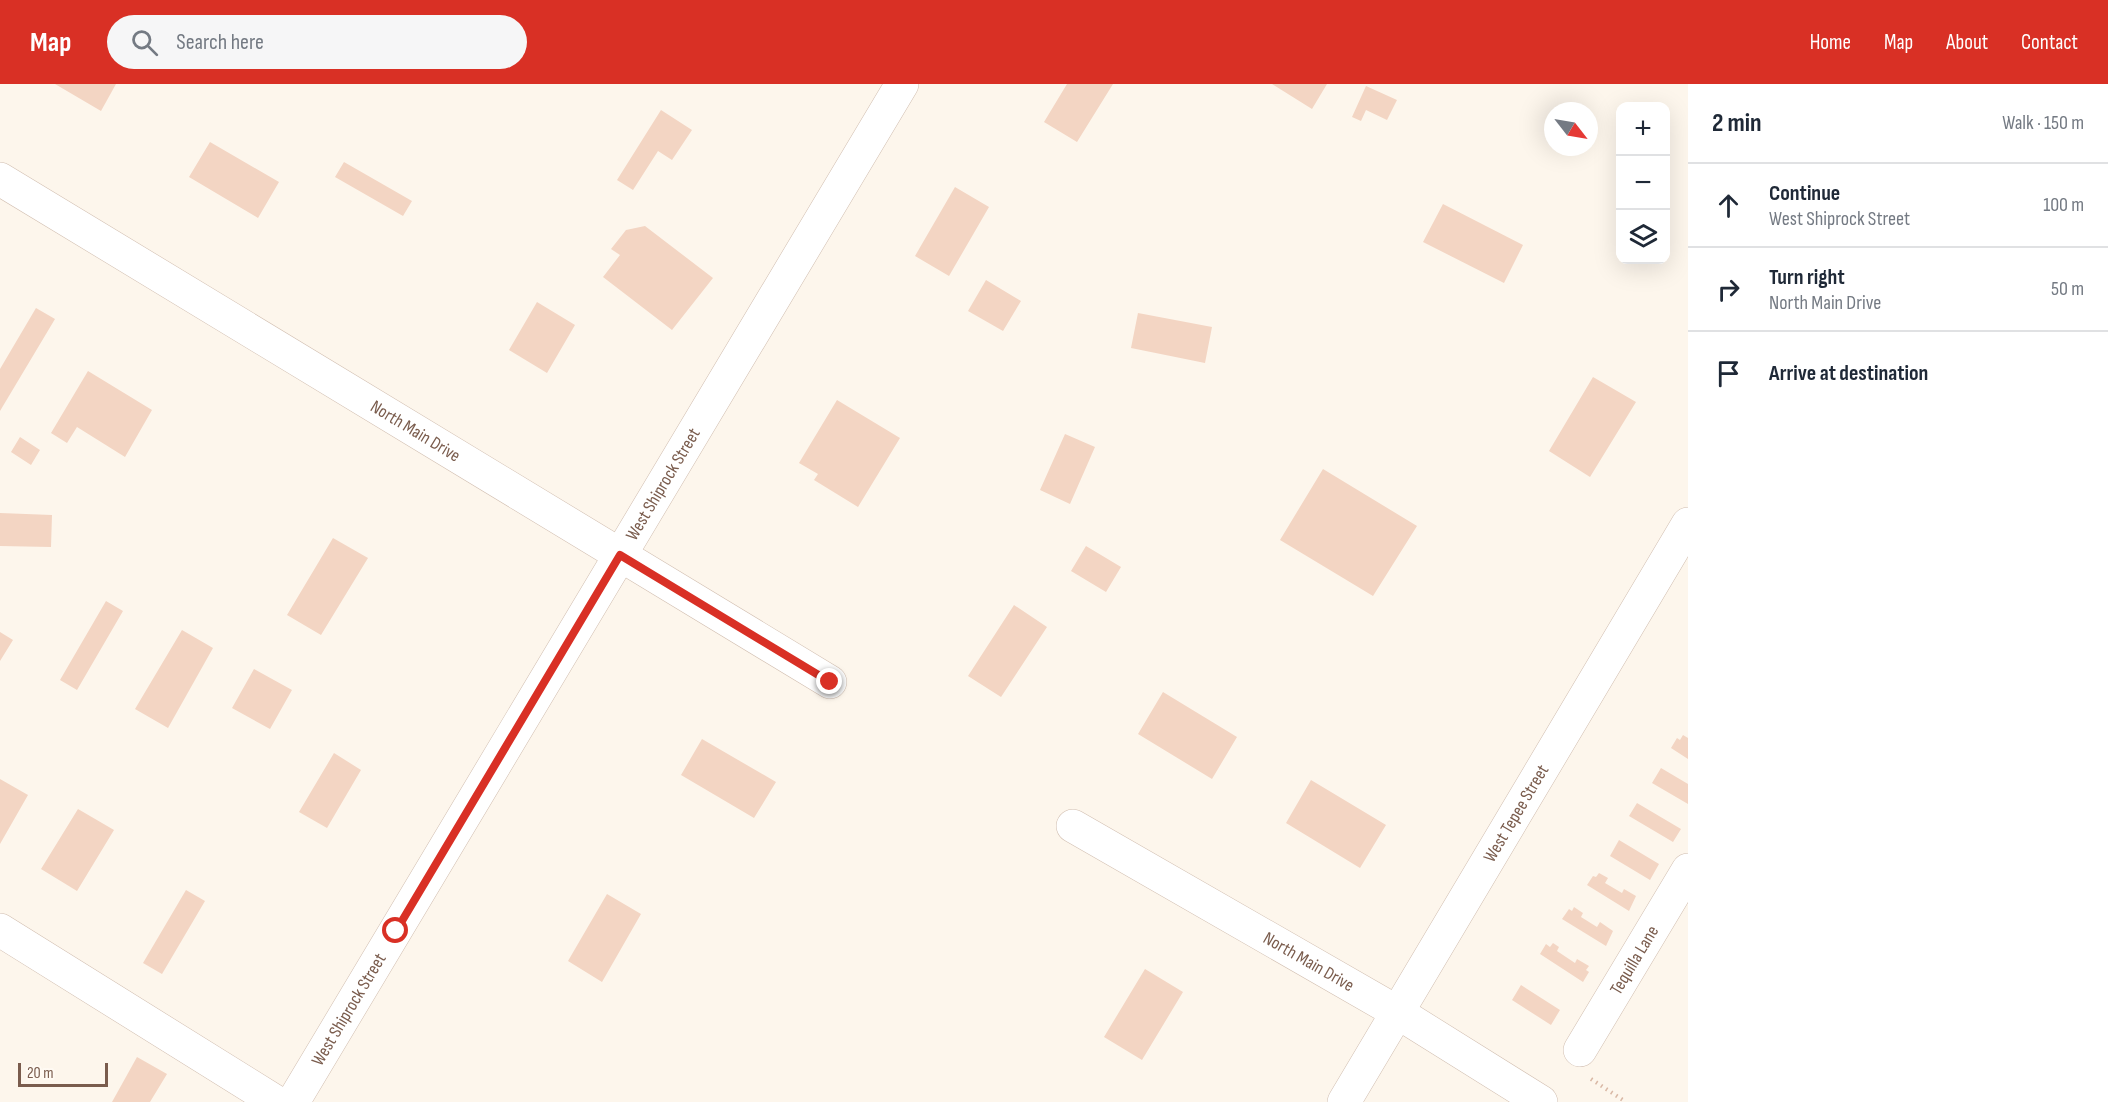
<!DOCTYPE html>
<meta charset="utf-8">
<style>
:root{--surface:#fff;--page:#f6f6f7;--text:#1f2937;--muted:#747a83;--line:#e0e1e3;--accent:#d93025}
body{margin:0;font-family:"Sofia Sans Condensed",sans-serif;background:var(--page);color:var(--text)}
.controls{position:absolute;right:18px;top:18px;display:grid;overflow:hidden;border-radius:12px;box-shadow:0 6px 24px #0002}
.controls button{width:54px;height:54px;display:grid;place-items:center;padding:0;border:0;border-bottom:2px solid var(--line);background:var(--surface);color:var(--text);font:30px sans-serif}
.compass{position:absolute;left:1544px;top:18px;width:54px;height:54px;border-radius:50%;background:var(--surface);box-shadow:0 6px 24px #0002;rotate:121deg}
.scale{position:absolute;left:18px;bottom:15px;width:90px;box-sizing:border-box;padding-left:6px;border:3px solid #7a5c4d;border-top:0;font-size:16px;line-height:21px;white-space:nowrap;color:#7a5c4d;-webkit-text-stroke:4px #fffaf3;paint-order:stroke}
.stop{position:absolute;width:18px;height:18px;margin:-14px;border:4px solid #d93025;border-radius:50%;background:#fff}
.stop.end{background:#d93025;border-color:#fff;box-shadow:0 2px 6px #0008}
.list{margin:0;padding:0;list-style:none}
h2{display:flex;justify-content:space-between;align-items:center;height:78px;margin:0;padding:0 24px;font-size:26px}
h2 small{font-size:20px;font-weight:400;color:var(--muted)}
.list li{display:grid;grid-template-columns:39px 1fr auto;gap:18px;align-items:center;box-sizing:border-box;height:84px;padding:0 24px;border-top:2px solid var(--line)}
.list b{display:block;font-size:22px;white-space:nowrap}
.list p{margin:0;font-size:20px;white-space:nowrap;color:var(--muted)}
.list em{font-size:20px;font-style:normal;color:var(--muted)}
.icon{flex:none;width:33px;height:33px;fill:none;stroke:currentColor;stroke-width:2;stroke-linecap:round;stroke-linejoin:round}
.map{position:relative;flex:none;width:1688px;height:1018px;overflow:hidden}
header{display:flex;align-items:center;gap:36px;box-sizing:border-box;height:84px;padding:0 30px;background:var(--accent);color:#fff}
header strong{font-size:28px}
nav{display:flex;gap:33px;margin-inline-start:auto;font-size:21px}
.search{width:420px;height:54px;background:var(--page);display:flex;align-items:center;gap:15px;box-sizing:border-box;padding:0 21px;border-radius:33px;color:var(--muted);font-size:22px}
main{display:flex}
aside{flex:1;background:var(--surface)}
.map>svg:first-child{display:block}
.building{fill:#f3d5c3}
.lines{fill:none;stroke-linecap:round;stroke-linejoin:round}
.minor-casing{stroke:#d1beb0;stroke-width:34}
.path{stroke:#d9b8a5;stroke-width:4;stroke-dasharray:1.5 4.5;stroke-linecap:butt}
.minor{stroke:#fff;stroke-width:33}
.route{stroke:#d93025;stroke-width:8}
.labels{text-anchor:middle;stroke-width:4.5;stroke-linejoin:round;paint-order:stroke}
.street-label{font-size:18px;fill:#7a5c4d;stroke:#fffaf3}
</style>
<header>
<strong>Map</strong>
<div class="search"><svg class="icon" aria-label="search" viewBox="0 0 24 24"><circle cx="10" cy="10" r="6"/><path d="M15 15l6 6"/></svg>Search here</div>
<nav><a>Home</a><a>Map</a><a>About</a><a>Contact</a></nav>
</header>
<main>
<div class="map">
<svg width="1688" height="1018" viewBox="0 0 1688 1018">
<rect width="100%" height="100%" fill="#fdf6ec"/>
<path class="building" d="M 55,0 L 116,0 L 101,27 Z
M 1067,0 L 1113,0 L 1077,58 L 1044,38 Z
M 1272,0 L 1327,0 L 1312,25 Z
M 1366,2 L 1397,16 L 1387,36 L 1366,26 L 1361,37 L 1352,33 Z
M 661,26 L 692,46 L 672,76 L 658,67 L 633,106 L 617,96 Z
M 210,58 L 279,98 L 258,134 L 189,93 Z
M 344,78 L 412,117 L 403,132 L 335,93 Z
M 955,103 L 989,123 L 949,192 L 915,172 Z
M 1443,120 L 1523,161 L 1504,199 L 1423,158 Z
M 645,142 L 713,194 L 672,246 L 603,193 L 620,171 L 611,165 L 626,146 Z
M 986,196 L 1021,217 L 1003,247 L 968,227 Z
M 537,218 L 575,241 L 547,289 L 509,266 Z
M 36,224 L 55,235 L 0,327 L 0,285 Z
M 1138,229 L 1212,243 L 1205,279 L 1131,264 Z
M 88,287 L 152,326 L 125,373 L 77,343 L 67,359 L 51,349 Z
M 1593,293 L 1636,318 L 1590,393 L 1549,367 Z
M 837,316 L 900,354 L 858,423 L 814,396 L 818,390 L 799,379 Z
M 1065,350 L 1095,363 L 1070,420 L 1040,406 Z
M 20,353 L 40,366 L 31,381 L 11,368 Z
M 1323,385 L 1417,442 L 1373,512 L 1280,456 Z
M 0,429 L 52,431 L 51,463 L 0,462 Z
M 333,454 L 368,474 L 321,551 L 287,531 Z
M 1086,462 L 1121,483 L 1106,508 L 1071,487 Z
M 106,517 L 123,527 L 77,606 L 60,596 Z
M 1014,521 L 1047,543 L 1001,613 L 968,592 Z
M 182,546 L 213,564 L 168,644 L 135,625 Z
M 0,548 L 13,556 L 0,577 Z
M 254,585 L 292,606 L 270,645 L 232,624 Z
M 1163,608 L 1237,653 L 1212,695 L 1138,650 Z
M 1683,651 L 1688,654 L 1688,675 L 1671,664 L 1677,654 L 1680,656 Z
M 702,655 L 776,698 L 754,734 L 681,691 Z
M 334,669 L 361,686 L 327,744 L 299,728 Z
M 1661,684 L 1688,700 L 1688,720 L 1652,699 Z
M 0,695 L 28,711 L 0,760 Z
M 1311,696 L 1386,741 L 1360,784 L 1286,739 Z
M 1637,719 L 1681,745 L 1673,758 L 1629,732 Z
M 78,725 L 114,746 L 77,807 L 41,785 Z
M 1619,756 L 1659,780 L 1650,796 L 1610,772 Z
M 1599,789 L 1608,794 L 1605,799 L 1622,809 L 1624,805 L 1636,812 L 1629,827 L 1587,801 L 1593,792 L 1596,793 Z
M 186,806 L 205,817 L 162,890 L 143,879 Z
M 607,810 L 641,830 L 602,898 L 568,877 Z
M 1574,823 L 1583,829 L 1581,833 L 1597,843 L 1600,838 L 1613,847 L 1606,862 L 1562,835 L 1569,825 L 1572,827 Z
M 1553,859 L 1559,863 L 1557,867 L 1575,879 L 1577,875 L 1589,882 L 1586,886 L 1589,888 L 1583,898 L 1540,870 L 1546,860 L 1550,863 Z
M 1145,885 L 1183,908 L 1142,976 L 1104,953 Z
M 1521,901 L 1560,926 L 1551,941 L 1512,916 Z
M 137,973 L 167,990 L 150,1018 L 112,1018 Z"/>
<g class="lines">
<defs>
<g id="minor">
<path id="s1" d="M 0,95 L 830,598"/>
<path id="s2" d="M 1073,742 L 1397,928 L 1541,1018"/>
<path d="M 0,846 L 276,1018"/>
<path id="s3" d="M 1580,966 L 1688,786"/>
<path id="s4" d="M 293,1018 L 902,0"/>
<path id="s5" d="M 1344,1018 L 1688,440"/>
</g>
</defs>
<use href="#minor" class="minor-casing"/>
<path class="path" d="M 1591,995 L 1626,1018"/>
<use href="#minor" class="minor"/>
</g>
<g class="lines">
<path class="route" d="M 396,847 L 620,471 L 830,598"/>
</g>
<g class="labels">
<g class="street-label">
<text dy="6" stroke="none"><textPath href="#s1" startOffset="486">North Main Drive</textPath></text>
<text dy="6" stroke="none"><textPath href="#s4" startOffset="720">West Shiprock Street</textPath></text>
<text dy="6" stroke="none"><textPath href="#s5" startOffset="336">West Tepee Street</textPath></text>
<text dy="6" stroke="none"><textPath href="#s3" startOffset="105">Tequilla Lane</textPath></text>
<text dy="6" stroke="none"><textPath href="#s2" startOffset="272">North Main Drive</textPath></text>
<text dy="6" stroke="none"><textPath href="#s4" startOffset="108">West Shiprock Street</textPath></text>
</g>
</g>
</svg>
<div class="controls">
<button>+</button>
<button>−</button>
<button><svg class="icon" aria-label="layers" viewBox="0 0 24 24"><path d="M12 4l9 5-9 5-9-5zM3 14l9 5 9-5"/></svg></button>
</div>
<svg class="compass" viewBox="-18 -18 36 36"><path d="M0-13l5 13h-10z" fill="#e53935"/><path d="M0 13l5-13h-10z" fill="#747a83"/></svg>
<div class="scale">20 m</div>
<div class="stop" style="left:396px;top:847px"></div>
<div class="stop end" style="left:830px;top:598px"></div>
</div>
<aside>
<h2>2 min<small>Walk · 150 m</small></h2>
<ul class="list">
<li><svg class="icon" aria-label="ahead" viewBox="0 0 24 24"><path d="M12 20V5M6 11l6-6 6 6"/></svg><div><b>Continue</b><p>West Shiprock Street</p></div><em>100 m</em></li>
<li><svg class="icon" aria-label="right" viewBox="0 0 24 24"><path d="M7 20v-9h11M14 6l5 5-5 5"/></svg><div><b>Turn right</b><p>North Main Drive</p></div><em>50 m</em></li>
<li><svg class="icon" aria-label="arrive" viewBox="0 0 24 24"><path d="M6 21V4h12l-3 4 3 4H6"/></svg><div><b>Arrive at destination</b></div></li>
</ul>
</aside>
</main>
